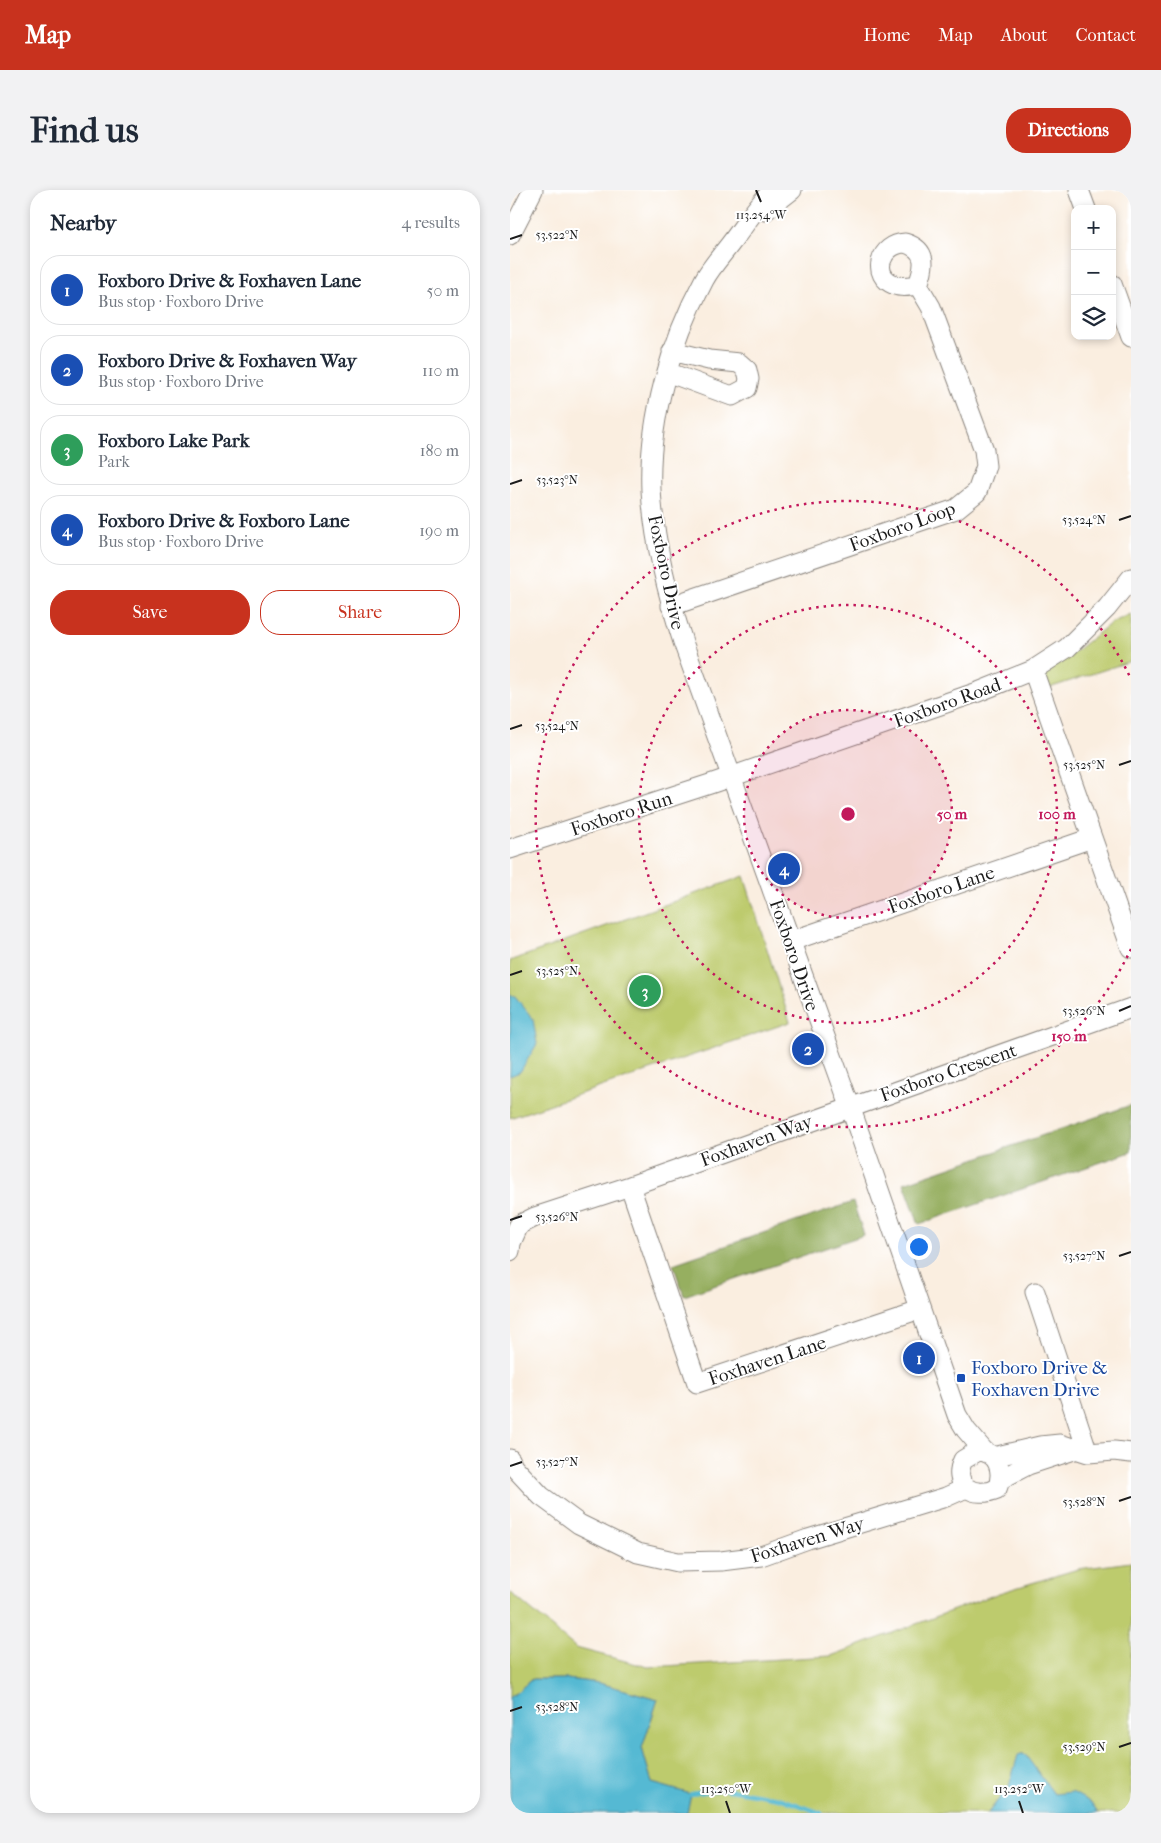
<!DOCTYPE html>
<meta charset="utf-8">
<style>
:root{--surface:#fff;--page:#f2f2f3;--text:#1f2937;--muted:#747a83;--line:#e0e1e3;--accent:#c8321e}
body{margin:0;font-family:"IM FELL French Canon",serif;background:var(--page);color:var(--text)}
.controls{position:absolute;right:15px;top:15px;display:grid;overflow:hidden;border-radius:10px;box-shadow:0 2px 8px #0003}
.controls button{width:45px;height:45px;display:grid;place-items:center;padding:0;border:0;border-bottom:1px solid var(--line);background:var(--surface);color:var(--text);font:25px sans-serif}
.you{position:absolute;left:408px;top:1056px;width:18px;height:18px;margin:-12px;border:4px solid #fff;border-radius:50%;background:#1a73e8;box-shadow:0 0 0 8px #1a73e833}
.badge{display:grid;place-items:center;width:32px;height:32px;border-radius:50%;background:var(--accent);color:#fff;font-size:16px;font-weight:700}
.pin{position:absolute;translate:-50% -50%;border:2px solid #fff;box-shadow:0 1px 5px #0006}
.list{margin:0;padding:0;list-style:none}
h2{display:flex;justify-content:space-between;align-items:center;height:65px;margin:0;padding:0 20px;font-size:21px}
h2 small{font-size:16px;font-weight:400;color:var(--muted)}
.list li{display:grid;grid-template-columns:32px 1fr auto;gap:15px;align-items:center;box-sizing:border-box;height:70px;margin:0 10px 10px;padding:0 10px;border:1px solid var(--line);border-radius:20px}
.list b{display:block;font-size:19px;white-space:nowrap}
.list p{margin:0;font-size:16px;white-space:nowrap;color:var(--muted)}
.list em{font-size:16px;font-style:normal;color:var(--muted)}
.actions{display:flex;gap:10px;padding:15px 20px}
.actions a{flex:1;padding:11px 0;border:1px solid var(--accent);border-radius:20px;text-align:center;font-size:18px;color:var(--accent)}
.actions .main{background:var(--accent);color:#fff}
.icon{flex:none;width:28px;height:28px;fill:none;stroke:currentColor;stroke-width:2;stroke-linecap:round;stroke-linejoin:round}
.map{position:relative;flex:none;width:621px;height:1623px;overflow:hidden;border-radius:20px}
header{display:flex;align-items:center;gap:30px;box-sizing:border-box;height:70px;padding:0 25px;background:var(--accent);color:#fff}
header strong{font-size:24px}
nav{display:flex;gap:28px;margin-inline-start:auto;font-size:18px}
.intro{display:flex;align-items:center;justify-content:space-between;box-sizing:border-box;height:120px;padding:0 30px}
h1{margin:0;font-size:35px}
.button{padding:12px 22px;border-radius:20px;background:var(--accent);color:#fff;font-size:18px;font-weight:700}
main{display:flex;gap:30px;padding:0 30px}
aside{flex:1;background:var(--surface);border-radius:20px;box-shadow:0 2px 8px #0003}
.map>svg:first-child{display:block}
.green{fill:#bdcb6d;stroke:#6c7444}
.forest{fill:#96af60;stroke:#59663e}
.water{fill:#54b9d3;stroke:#386a78}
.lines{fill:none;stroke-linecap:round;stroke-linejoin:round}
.stream{stroke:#54b9d3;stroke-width:4.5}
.minor-casing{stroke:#8b857e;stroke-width:21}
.minor{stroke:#fff;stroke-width:19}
.ticks{fill:none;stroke:#1c1c1c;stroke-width:2}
.ring{fill:none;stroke:#c2185b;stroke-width:2.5;stroke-dasharray:2.5 5}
.transit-dot{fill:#1a4fb4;stroke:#fff;stroke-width:2}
.labels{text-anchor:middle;stroke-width:4;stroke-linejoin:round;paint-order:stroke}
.street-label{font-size:19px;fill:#1c1c1c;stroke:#fff}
.transit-label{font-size:19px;fill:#164399;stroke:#fff;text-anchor:start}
.ticks-label{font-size:12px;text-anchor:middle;fill:#1c1c1c;stroke:#fff;stroke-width:4;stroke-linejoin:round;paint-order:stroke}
.centre{fill:#c2185b;stroke:#fff;stroke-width:2.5}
.ring-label{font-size:15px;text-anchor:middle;font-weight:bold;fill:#c2185b;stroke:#fff;stroke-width:4;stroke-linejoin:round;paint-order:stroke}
</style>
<header>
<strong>Map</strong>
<nav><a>Home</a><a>Map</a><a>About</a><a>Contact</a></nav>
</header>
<div class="intro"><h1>Find us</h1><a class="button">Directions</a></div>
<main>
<aside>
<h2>Nearby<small>4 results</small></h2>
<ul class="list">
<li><span class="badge" style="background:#1a4fb4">1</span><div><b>Foxboro Drive &amp; Foxhaven Lane</b><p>Bus stop · Foxboro Drive</p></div><em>50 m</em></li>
<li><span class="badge" style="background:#1a4fb4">2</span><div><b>Foxboro Drive &amp; Foxhaven Way</b><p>Bus stop · Foxboro Drive</p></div><em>110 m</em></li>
<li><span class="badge" style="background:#2e9e5b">3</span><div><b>Foxboro Lake Park</b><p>Park</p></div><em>180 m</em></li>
<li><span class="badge" style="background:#1a4fb4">4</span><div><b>Foxboro Drive &amp; Foxboro Lane</b><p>Bus stop · Foxboro Drive</p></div><em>190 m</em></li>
</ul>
<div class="actions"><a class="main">Save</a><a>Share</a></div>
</aside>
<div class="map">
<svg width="621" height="1623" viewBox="0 0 621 1623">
<rect width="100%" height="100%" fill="#fff"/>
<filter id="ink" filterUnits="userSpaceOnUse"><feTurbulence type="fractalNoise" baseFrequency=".02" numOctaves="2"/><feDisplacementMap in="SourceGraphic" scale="10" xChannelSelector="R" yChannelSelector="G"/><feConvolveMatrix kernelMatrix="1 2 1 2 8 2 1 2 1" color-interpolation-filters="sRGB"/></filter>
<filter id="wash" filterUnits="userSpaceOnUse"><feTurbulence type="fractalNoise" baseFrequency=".0096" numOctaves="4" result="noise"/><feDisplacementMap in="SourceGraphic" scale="20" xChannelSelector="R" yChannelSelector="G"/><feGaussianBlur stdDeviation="1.12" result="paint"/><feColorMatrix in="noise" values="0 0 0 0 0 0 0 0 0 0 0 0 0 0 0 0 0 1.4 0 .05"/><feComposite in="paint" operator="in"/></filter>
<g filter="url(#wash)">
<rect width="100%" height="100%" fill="#faeee0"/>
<path class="green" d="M 621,424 L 621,471 L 539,498 L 534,482 L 563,463 L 601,433 Z
M 234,686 L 280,832 L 0,928 L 0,771 Z
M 621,1372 L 621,1623 L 588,1623 L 580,1612 L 544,1604 L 533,1590 L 499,1596 L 478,1623 L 177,1623 L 180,1604 L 142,1593 L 132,1558 L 148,1509 L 89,1493 L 57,1489 L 22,1489 L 0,1508 L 0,1402 L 66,1458 L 138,1477 L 321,1466 L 489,1403 L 568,1379 Z"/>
<path class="forest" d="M 621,915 L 621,962 L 409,1034 L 394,993 Z
M 343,1012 L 354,1045 L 174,1106 L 163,1074 Z"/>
<path class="water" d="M 0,805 L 5,806 L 23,829 L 27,854 L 10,882 L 0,886 Z
M 22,1489 L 57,1489 L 89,1493 L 148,1509 L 132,1558 L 142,1593 L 181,1604 L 177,1623 L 0,1623 L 0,1508 Z
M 514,1563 L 544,1604 L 562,1602 L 580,1612 L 588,1623 L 478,1623 L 499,1596 L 508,1565 Z"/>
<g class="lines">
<path class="stream" d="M 181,1604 L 213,1599 L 269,1608 L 311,1623"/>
</g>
</g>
<g filter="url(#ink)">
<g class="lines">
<defs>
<path id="minor" d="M 263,0 C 246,16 235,35 221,53 C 212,65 201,77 194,90 C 161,151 138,231 141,300 C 144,352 157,403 173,452 L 340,916 L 447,1225 L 456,1240 L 475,1262
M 569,0 L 576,19
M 255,21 L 282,0
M 0,45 L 23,0
M 395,53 C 418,60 415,76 408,95 C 401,96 392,98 385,95 C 360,86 370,54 395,53 Z
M 602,94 L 621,147
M 157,182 L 222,206 L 237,198 L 239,189 L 237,180 L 229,173 L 199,170 L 162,161
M 161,416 L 446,319 L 467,302 L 476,276 L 474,260 L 421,117 L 408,95
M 523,480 L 621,758
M 0,659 L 200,594 L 468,502 L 523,480 L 557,458 L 597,418 L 621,388
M 281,751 L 582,648
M 120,996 L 187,1193 L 410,1119
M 0,1061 L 1,1053 L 9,1035 L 25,1027 L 120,996 L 621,818
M 525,1102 L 578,1263
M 468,1261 C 489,1262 494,1282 487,1299 C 464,1309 441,1296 453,1270 Z
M 483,1267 L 530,1256 L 550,1254 L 578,1263 L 604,1261 L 621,1263
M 0,1269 L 3,1276 L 31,1306 L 69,1334 L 128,1363 L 168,1372 L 211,1371 L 251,1366 L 298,1349 L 436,1307 L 456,1298
M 491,1289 L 518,1275 L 564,1260"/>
</defs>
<use href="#minor" class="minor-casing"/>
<use href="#minor" class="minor"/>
</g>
</g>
<path class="ticks" d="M 246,0 L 251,12M 0,49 L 12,45M 0,294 L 12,290M 609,330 L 621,326M 0,539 L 12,535M 609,575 L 621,571M 0,785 L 12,781M 609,821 L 621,816M 0,1030 L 12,1026M 609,1066 L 621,1062M 0,1276 L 12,1272M 609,1311 L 621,1307M 0,1521 L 12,1517M 609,1557 L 621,1553M 216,1611 L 220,1623M 509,1611 L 513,1623"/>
<circle cx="338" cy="624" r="104" fill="#c2185b" fill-opacity=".12"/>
<g class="ring">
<circle cx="338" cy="624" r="104"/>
<circle cx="338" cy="624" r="209"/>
<path d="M621 759A313 313 0 1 1 621 489"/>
</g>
<rect class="transit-dot" x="446" y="1183" width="10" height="10" rx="2.5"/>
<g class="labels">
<g class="street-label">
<text transform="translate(392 336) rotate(-20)" y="7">Foxboro Loop</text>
<text transform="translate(157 382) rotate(78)" y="7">Foxboro Drive</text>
<text transform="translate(437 512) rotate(-20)" y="7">Foxboro Road</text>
<text transform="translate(111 623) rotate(-18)" y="7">Foxboro Run</text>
<text transform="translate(431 699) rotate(-19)" y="7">Foxboro Lane</text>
<text transform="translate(285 765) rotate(71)" y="7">Foxboro Drive</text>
<text transform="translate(438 882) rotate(-19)" y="7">Foxboro Crescent</text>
<text transform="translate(246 950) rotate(-20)" y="7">Foxhaven Way</text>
<text transform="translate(257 1170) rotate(-18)" y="7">Foxhaven Lane</text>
<text transform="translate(297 1349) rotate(-17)" y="7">Foxhaven Way</text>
</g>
<g class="transit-label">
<text x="461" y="1184">Foxboro Drive &amp;<tspan x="461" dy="22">Foxhaven Drive</tspan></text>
</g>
</g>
<g class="ticks-label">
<text x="251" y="29">113.254°W</text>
<text x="47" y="49">53.522°N</text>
<text x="47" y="294">53.523°N</text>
<text x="574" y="334">53.524°N</text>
<text x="47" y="540">53.524°N</text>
<text x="574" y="579">53.525°N</text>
<text x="47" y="785">53.525°N</text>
<text x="574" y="825">53.526°N</text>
<text x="47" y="1031">53.526°N</text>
<text x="574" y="1070">53.527°N</text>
<text x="47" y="1276">53.527°N</text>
<text x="574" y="1316">53.528°N</text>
<text x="47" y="1521">53.528°N</text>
<text x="574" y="1561">53.529°N</text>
<text x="216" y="1603">113.250°W</text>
<text x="509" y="1603">113.252°W</text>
</g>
<circle cx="338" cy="624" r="8" class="centre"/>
<g class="ring-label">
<text x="442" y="629">50 m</text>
<text x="547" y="629">100 m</text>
<text x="559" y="851">150 m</text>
</g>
</svg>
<div class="controls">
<button>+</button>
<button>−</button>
<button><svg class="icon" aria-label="layers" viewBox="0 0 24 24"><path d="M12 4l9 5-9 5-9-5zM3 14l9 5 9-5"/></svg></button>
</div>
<div class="you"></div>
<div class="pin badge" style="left:409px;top:1168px;background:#1a4fb4">1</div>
<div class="pin badge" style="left:298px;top:859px;background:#1a4fb4">2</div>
<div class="pin badge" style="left:135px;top:801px;background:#2e9e5b">3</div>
<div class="pin badge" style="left:274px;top:679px;background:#1a4fb4">4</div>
</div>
</main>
